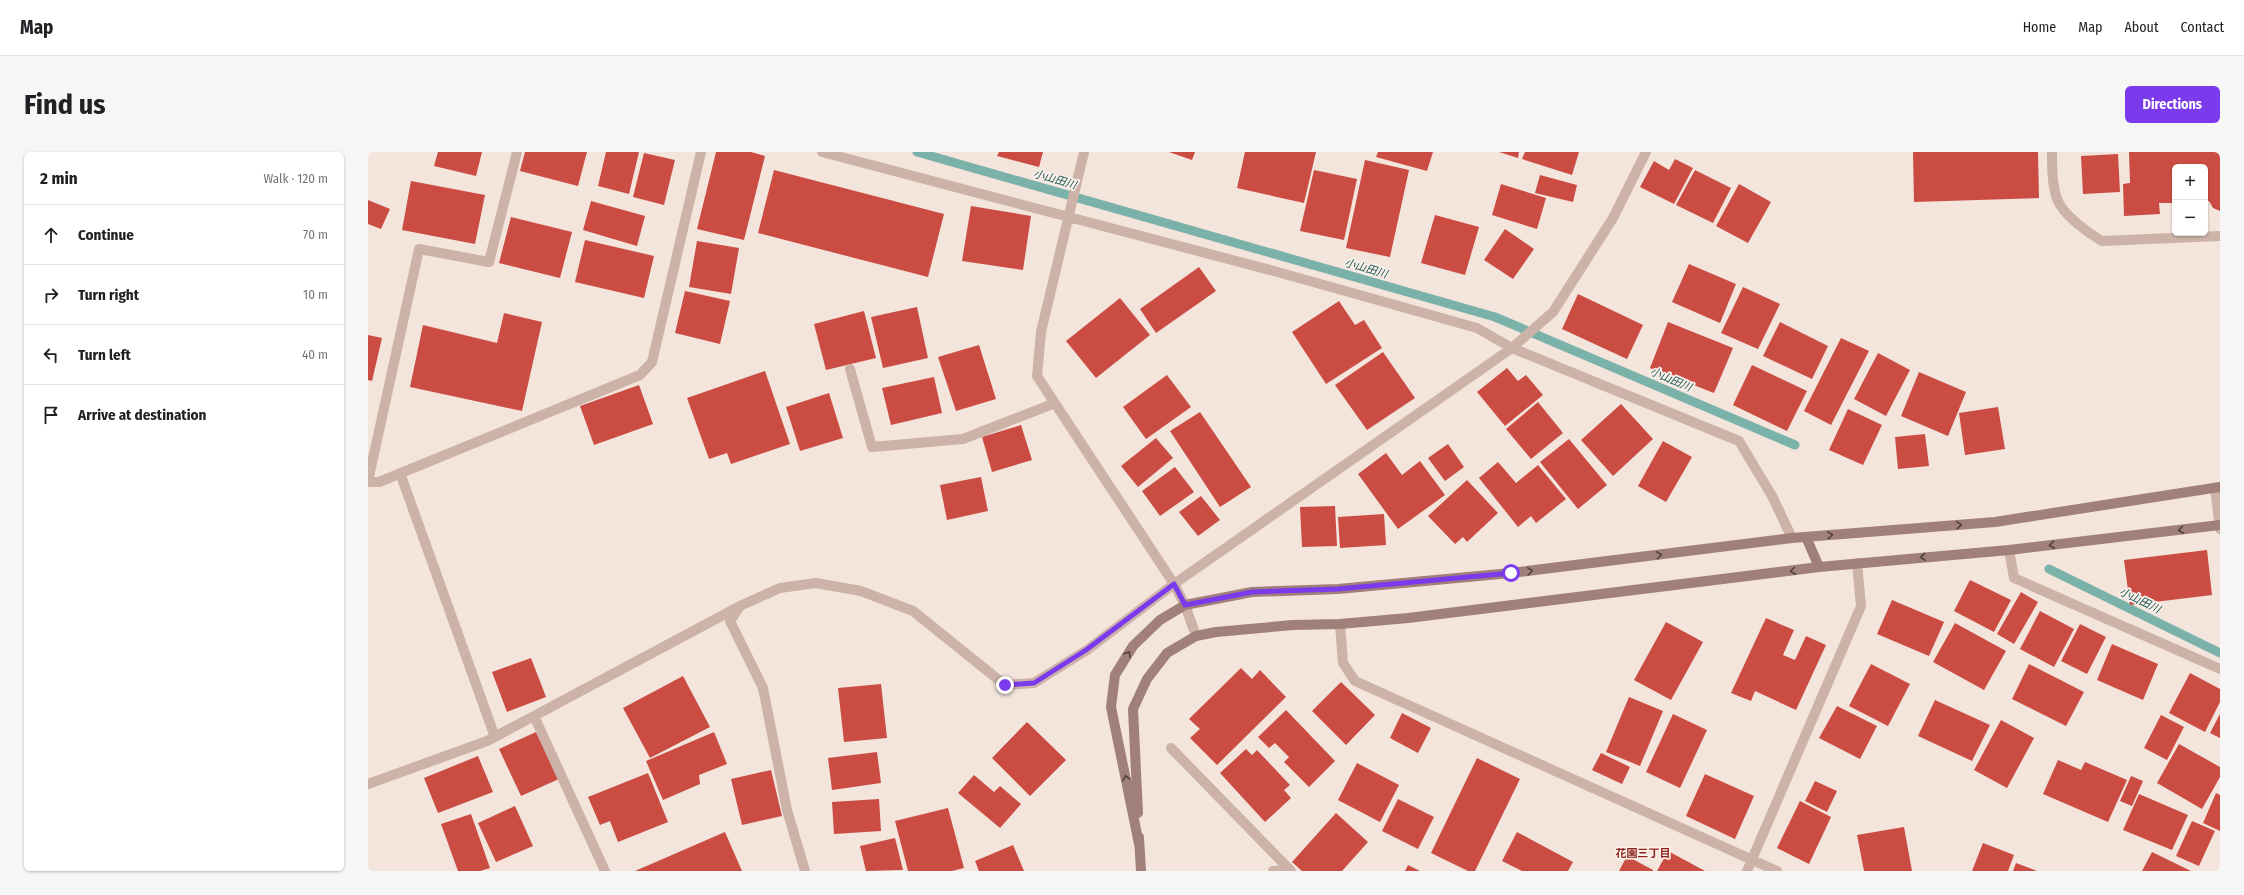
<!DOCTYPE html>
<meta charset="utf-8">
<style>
:root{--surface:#fff;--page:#f6f6f6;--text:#202124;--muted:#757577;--line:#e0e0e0;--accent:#7c3aed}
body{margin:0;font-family:"Fira Sans Condensed","Noto Sans JP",sans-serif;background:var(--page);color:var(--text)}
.controls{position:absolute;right:12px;top:12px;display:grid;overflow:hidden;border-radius:6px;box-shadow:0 1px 3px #0004}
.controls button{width:36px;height:36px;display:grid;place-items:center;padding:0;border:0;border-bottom:1px solid var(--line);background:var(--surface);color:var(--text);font:20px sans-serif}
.stop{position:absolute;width:12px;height:12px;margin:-9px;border:3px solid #7c3aed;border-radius:50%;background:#fff}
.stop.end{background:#7c3aed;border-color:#fff;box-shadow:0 1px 4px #0008}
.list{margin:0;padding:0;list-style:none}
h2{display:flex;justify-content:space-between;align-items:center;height:52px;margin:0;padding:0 16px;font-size:17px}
h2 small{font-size:13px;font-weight:400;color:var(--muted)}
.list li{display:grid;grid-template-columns:26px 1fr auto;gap:12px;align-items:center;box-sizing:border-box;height:60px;padding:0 16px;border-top:1px solid var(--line)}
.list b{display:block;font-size:15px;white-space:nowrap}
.list em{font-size:13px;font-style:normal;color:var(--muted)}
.icon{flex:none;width:22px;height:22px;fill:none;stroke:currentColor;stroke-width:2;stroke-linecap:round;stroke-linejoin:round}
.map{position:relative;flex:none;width:1852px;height:719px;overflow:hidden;border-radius:6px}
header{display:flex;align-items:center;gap:24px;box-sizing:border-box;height:56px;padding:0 20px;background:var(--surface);border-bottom:1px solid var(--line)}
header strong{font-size:19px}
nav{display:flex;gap:22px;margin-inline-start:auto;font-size:14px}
.intro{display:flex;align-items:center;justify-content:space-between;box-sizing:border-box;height:96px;padding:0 24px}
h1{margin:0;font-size:28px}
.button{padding:10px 18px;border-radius:6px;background:var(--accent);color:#fff;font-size:14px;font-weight:700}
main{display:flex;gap:24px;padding:0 24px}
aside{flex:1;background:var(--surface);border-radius:6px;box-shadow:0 1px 3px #0004}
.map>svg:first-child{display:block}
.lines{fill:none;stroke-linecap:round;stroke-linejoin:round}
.stream{stroke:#7ab2aa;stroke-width:9}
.building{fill:#cb4c43}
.lane{stroke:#ccb2a7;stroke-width:10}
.street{stroke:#ccb2a7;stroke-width:10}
.secondary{stroke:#a08079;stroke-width:10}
.oneway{stroke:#52403c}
.route{stroke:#7c3aed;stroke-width:5}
.labels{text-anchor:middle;stroke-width:3.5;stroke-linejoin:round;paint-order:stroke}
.water-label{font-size:11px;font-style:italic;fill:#1c5c55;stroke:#faefe9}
.neighbourhood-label{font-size:11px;font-weight:bold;fill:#8b251e;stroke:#faefe9}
</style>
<header>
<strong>Map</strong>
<nav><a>Home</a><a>Map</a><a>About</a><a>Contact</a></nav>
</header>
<div class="intro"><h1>Find us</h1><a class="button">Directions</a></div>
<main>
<aside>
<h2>2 min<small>Walk · 120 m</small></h2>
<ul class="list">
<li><svg class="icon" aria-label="ahead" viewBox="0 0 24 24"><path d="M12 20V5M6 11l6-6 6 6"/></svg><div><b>Continue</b></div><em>70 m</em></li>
<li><svg class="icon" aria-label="right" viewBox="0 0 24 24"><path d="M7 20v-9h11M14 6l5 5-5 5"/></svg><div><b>Turn right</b></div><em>10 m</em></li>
<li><svg class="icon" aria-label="left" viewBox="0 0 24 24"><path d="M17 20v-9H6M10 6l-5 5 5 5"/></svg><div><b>Turn left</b></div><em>40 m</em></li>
<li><svg class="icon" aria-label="arrive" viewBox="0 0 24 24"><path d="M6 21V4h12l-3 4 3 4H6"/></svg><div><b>Arrive at destination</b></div></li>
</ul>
</aside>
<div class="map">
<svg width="1852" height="719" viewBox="0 0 1852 719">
<rect width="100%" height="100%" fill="#f3e4dc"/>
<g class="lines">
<path class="stream" d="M 549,0 L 1127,165 L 1427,293
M 1681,417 L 1852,501"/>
</g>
<path class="building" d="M 70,0 L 114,0 L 108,24 L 66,14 Z
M 157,0 L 219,0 L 210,34 L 152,19 Z
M 238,0 L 271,0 L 261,42 L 230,34 Z
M 348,0 L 383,0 L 397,4 L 376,88 L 329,77 Z
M 631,0 L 675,0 L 671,15 L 629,4 Z
M 801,0 L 827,0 L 824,8 Z
M 877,0 L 948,0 L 936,51 L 869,36 Z
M 1010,0 L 1065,0 L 1059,19 L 1008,5 Z
M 1131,0 L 1151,0 L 1150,6 Z
M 1157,0 L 1211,0 L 1204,23 L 1154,7 Z
M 1545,0 L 1670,0 L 1671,46 L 1546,50 Z
M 1761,0 L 1852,0 L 1852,59 L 1845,56 L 1841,49 L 1837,49 L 1837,15 L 1807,15 L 1807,51 L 1791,51 L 1792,62 L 1756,64 L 1755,32 L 1762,31 Z
M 276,1 L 307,8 L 296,53 L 265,45 Z
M 1750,2 L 1752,40 L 1715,42 L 1713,4 Z
M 1307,7 L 1325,16 L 1306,52 L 1272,35 L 1286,9 L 1301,18 Z
M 997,8 L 1041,18 L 1022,105 L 978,96 Z
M 406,18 L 576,62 L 560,125 L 390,81 Z
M 946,18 L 989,27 L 976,88 L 932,79 Z
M 1327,18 L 1363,36 L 1345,71 L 1308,53 Z
M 1172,23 L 1209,33 L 1205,50 L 1167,41 Z
M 43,29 L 117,43 L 107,92 L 34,78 Z
M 1133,32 L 1178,46 L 1169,77 L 1124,63 Z
M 1371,32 L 1403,50 L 1380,91 L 1348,74 Z
M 0,48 L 22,57 L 13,77 L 0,72 Z
M 223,49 L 277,64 L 269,94 L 215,78 Z
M 603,54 L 663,64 L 655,118 L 594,109 Z
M 1067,63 L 1111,75 L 1097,123 L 1053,111 Z
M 143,65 L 204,80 L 192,126 L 131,111 Z
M 1137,77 L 1166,97 L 1145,127 L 1116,108 Z
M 217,88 L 286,104 L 276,146 L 207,130 Z
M 329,89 L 371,96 L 363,142 L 321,135 Z
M 1321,112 L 1368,132 L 1352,171 L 1304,150 Z
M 831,115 L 848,139 L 788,181 L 772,157 Z
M 1375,135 L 1412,152 L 1390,197 L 1353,181 Z
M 317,139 L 362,149 L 352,192 L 307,181 Z
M 1210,142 L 1275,173 L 1259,207 L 1194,177 Z
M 752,146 L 782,183 L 728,226 L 698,189 Z
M 971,149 L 987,173 L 996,168 L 1014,196 L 958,232 L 924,180 Z
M 549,155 L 560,206 L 515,216 L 503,165 Z
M 496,159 L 508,206 L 458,218 L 446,172 Z
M 136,161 L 174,170 L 154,259 L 42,235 L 55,173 L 129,191 Z
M 1300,170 L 1365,196 L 1346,241 L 1282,216 Z
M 1412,170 L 1460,194 L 1444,227 L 1395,204 Z
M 0,183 L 14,186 L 4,229 L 0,228 Z
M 1473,186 L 1501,199 L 1463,273 L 1436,259 Z
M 611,193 L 628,247 L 588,259 L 570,205 Z
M 1015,200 L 1047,246 L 999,278 L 967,233 Z
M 1510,201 L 1542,218 L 1518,264 L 1486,247 Z
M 1384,213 L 1439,239 L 1419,279 L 1365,253 Z
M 1139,216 L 1150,229 L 1158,223 L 1175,243 L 1137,274 L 1109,240 Z
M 397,219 L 422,292 L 363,312 L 359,301 L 341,307 L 319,246 Z
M 1551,220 L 1598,240 L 1580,284 L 1533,264 Z
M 799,223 L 823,255 L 778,287 L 755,255 Z
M 566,225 L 574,261 L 523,273 L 514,236 Z
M 271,233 L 285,272 L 226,293 L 212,254 Z
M 461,241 L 475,286 L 432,299 L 418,255 Z
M 1170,250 L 1195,281 L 1163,307 L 1138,277 Z
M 1253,252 L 1285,287 L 1245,324 L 1213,288 Z
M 1630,255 L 1637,297 L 1597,303 L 1591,261 Z
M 1480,257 L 1514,273 L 1495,313 L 1461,298 Z
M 832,260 L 883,335 L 852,355 L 802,279 Z
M 653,273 L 664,308 L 624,320 L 614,285 Z
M 1557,282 L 1561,314 L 1530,317 L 1527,285 Z
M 788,286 L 805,306 L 770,335 L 753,314 Z
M 1201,287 L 1239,333 L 1210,357 L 1172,310 Z
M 1295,289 L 1324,305 L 1298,350 L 1270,334 Z
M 1080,292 L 1096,315 L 1077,329 L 1060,306 Z
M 1018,301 L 1034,323 L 1052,309 L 1077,343 L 1030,377 L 990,322 Z
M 1130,310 L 1148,331 L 1170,313 L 1198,347 L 1168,371 L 1163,364 L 1150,375 L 1111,326 Z
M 807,315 L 826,340 L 792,364 L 774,339 Z
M 613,325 L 620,359 L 579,368 L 572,333 Z
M 1099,328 L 1130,361 L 1099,390 L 1095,385 L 1087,392 L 1060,364 Z
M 833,344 L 852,368 L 830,384 L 811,360 Z
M 967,354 L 969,394 L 934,395 L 932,355 Z
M 1016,362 L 1018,393 L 972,396 L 970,365 Z
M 1839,398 L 1844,443 L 1762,453 L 1756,408 Z
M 1602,428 L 1643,448 L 1626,480 L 1586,459 Z
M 1653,440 L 1670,450 L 1646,492 L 1629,482 Z
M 1524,448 L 1576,470 L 1561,504 L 1509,482 Z
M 1672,459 L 1706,477 L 1686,515 L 1652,497 Z
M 1398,466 L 1426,478 L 1415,503 L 1427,508 L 1438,484 L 1458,493 L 1428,558 L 1387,539 L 1383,549 L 1363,541 Z
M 1298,470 L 1335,490 L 1303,548 L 1266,528 Z
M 1587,471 L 1638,499 L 1616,538 L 1565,510 Z
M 1712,472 L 1738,485 L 1719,522 L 1693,509 Z
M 1744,492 L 1790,512 L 1775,548 L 1729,528 Z
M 163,506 L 178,545 L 139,560 L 124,520 Z
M 1503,512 L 1542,532 L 1520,574 L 1481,554 Z
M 1661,512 L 1716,540 L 1698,574 L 1644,547 Z
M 873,516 L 884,527 L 892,518 L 918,545 L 849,613 L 822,586 L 832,577 L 821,567 Z
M 1822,521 L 1852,537 L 1852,550 L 1837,580 L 1801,561 Z
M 315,524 L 342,575 L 282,606 L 255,556 Z
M 973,530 L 1007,563 L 978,593 L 944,559 Z
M 513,532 L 519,586 L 476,590 L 470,536 Z
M 1261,545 L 1295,559 L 1272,614 L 1238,600 Z
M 1567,548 L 1622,573 L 1604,609 L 1550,584 Z
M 1469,554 L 1509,574 L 1492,607 L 1451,586 Z
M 918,558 L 967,609 L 941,635 L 916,610 L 921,605 L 907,591 L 901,596 L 890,585 Z
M 1034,561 L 1063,576 L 1050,601 L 1022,586 Z
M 1305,562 L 1339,578 L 1312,636 L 1278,620 Z
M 1852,562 L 1852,586 L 1842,581 Z
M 1793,563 L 1816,575 L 1799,608 L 1776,596 Z
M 1633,568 L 1666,586 L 1639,636 L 1606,618 Z
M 659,570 L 698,608 L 662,644 L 624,606 Z
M 168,580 L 191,627 L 153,644 L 131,597 Z
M 346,580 L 359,612 L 331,623 L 332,632 L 295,648 L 278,609 Z
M 1811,592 L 1852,615 L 1852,625 L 1834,657 L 1789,631 Z
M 878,597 L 884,603 L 889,598 L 922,633 L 916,638 L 923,646 L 897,670 L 852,621 Z
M 509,600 L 513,631 L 464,638 L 460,606 Z
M 1233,601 L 1262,615 L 1254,632 L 1224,618 Z
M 110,604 L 125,640 L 70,661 L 56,626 Z
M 1109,606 L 1152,627 L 1107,719 L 1100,719 L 1063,701 Z
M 1690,608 L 1713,618 L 1717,610 L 1759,628 L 1740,670 L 1675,642 Z
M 989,611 L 1031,633 L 1012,670 L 970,648 Z
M 403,618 L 414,664 L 374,673 L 363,627 Z
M 280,621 L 300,670 L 250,690 L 242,669 L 232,673 L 220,645 Z
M 1337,622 L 1386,644 L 1367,687 L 1318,664 Z
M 606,623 L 626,640 L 632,634 L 653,652 L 632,676 L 590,641 Z
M 1763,624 L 1775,629 L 1764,654 L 1752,649 Z
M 1447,629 L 1469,639 L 1459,660 L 1437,649 Z
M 1848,641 L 1852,643 L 1852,679 L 1835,671 Z
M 1771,642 L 1820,663 L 1804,698 L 1755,678 Z
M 511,647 L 513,679 L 466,682 L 464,650 Z
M 1030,647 L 1066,665 L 1050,697 L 1014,679 Z
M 1432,649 L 1463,665 L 1441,712 L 1409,696 Z
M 147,654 L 165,694 L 128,710 L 110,671 Z
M 580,656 L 596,716 L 584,719 L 540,719 L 527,669 Z
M 968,661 L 1000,690 L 974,719 L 934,719 L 924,710 Z
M 103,662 L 122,716 L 112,719 L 90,719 L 73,672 Z
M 1824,669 L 1847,679 L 1831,714 L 1808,704 Z
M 1536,675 L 1544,719 L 1496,719 L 1489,683 Z
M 357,680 L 374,719 L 267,719 Z
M 1149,680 L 1205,710 L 1200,719 L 1154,719 L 1134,709 Z
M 527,686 L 535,718 L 498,719 L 492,694 Z
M 1615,691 L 1646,703 L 1640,719 L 1604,719 Z
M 645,693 L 656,719 L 611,719 L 607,709 Z
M 1300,699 L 1337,719 L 1289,719 Z
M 1784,700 L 1823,719 L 1774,719 Z
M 1259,704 L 1285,718 L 1285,719 L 1251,719 Z
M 1648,711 L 1669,719 L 1645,719 Z
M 1040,713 L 1052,719 L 1037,719 Z"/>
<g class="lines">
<path class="lane" d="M 1684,0 C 1684,15 1684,32 1689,47 C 1695,63 1720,81 1734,89 L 1852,84
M 905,719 L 922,718"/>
<path class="street" d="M 454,0 L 906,119 L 1109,176 L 1144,196 L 1371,289 L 1404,344 L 1424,386
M 716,0 L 673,180 L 669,224 L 806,432 L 817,453 L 828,484
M 482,217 L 504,295 L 595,287 L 687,251
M 32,321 L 127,585
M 0,329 L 51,97 L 121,110 L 149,0
M 0,330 L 11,330 L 272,223 L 284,210 L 333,0
M 1847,336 L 1852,377
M 1641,398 L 1646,426 L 1852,517
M 371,456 L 362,469 L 395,536 L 419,658 L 437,719
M 972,472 L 975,511 L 987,529 L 1409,719
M 166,564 L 237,719
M 803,596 L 923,719
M 0,632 L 119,589 L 374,453 L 412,436 L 448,431 L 493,439 L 545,459 L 637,533 L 666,531 L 719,498 L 806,432 L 1144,196 L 1185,160 L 1245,66 L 1278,0
M 1379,719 L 1493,454 L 1489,411"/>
<path class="secondary" d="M 1438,385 L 1451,415
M 770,661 L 765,557 L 779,527 L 799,501 L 828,484 L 848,480 L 925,473 L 972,472 L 1040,466 L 1451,415 L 1641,398 L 1852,373
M 771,685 L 773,719
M 771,692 L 743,555 L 747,523 L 765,494 L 792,468 L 817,453 L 884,440 L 970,437 L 1143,421 L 1424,386 L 1627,370 L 1852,335"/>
</g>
<defs><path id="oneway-chevron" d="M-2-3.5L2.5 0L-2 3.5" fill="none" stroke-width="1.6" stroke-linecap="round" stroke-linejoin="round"/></defs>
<g class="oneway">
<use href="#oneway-chevron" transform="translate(1591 373) rotate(-5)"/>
<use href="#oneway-chevron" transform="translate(1813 378) rotate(173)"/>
<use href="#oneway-chevron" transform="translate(1462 383) rotate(-5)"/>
<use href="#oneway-chevron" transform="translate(1684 393) rotate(173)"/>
<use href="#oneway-chevron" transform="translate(1291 403) rotate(-7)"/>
<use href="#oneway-chevron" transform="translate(1555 405) rotate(175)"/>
<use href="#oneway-chevron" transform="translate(1162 419) rotate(-7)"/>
<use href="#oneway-chevron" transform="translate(1425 419) rotate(173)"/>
<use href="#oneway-chevron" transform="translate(760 502) rotate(-59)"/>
<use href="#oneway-chevron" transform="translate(758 626) rotate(-102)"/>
</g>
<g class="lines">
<path class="route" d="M 637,533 L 666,531 L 718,498 L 806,432 L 817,453 L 884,440 L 970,437 L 1143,421"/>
</g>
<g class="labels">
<g class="water-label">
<text transform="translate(687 27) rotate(16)" y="4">小山田川</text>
<text transform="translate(998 116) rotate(16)" y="4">小山田川</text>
<text transform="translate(1303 227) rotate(23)" y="4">小山田川</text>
<text transform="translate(1772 448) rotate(26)" y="4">小山田川</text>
</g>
<g class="neighbourhood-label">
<text x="1275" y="705">花園三丁目</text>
</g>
</g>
</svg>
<div class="controls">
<button>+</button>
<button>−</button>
</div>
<div class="stop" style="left:1143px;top:421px"></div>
<div class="stop end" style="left:637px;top:533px"></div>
</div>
</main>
